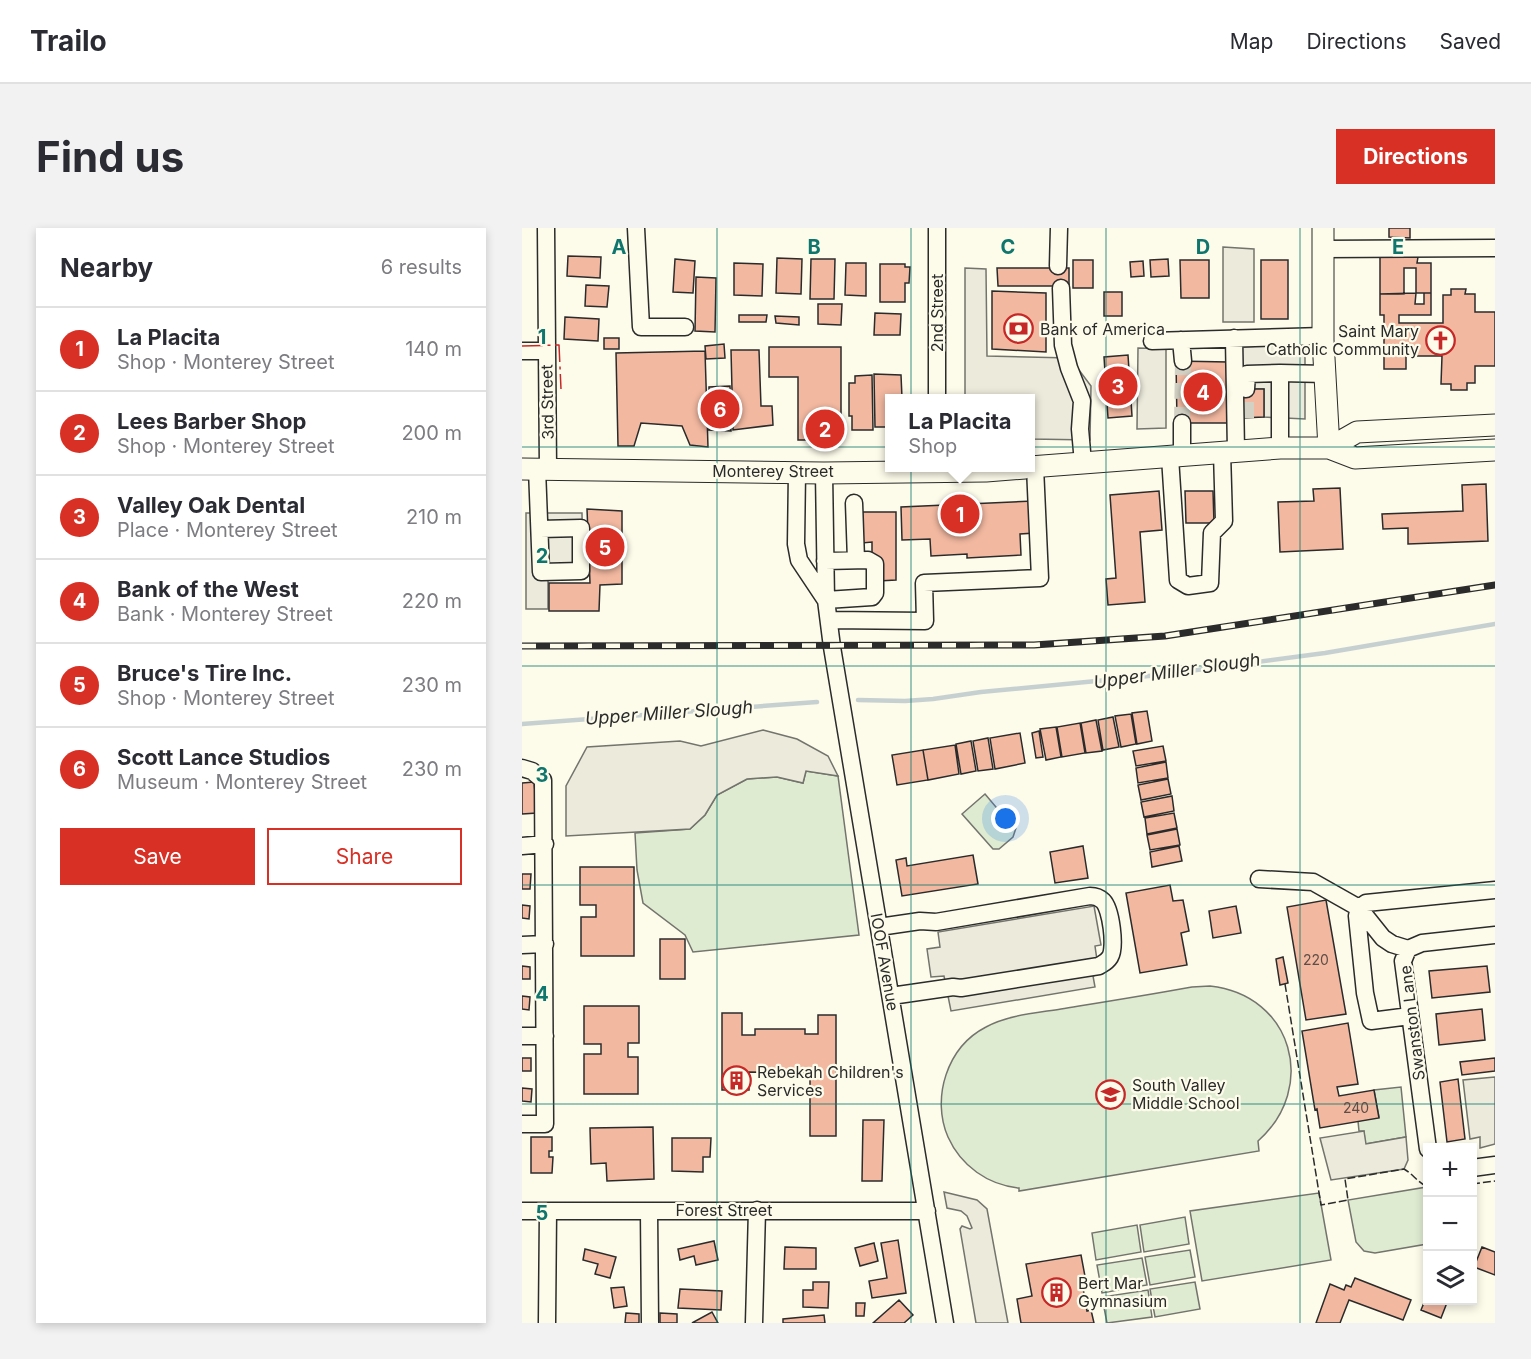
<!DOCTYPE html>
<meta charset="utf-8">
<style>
:root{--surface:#fff;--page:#f2f2f3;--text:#2b2b33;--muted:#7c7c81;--line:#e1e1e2;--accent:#d93025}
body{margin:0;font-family:Inter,sans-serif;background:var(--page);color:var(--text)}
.controls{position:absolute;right:18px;bottom:18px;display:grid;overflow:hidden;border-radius:0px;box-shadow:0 3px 9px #0003}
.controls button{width:54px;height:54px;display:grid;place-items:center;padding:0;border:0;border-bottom:2px solid var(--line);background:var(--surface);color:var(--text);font:30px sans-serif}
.you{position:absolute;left:484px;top:591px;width:21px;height:21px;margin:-15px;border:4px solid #fff;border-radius:50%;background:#1a73e8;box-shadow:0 0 0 9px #1a73e833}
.badge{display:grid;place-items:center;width:39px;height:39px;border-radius:50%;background:var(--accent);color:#fff;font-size:20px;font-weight:700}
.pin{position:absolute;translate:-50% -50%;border:3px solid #fff;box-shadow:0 2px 6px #0006}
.popup{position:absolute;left:363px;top:166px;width:150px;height:78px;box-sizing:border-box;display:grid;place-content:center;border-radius:0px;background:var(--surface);filter:drop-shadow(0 2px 4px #0005);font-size:20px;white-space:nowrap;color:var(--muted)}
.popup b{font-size:22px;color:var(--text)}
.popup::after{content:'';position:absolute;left:50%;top:100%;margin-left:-12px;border:12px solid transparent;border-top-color:var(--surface)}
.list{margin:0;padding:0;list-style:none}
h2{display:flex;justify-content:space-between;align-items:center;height:78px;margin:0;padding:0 24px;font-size:26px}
h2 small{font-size:20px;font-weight:400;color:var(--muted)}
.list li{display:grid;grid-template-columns:39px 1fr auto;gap:18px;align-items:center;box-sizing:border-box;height:84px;padding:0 24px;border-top:2px solid var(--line)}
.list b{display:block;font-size:22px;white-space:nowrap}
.list p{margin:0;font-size:20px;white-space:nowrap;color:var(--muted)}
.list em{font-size:20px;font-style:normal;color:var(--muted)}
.actions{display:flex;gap:12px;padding:18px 24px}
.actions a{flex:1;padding:14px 0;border:2px solid var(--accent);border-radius:0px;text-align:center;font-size:21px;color:var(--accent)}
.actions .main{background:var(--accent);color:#fff}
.icon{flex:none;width:33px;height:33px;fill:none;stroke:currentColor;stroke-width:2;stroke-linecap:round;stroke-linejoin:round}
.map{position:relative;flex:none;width:973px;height:1095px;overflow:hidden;border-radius:0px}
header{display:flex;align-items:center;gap:36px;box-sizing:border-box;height:84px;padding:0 30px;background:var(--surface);border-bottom:2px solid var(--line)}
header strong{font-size:28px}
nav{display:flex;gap:33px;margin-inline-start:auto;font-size:21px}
.intro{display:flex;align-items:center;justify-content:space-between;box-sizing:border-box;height:144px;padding:0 36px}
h1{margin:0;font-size:42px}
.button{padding:15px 27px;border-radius:0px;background:var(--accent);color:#fff;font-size:21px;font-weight:700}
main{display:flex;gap:36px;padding:0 36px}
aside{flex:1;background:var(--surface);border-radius:0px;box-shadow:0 3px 9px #0003}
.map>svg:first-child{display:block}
.green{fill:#deebd1;stroke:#74746e;stroke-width:1.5}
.parking{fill:#eceadb;stroke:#74746e;stroke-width:1.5}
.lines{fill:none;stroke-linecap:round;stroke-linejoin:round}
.stream{stroke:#c7d0d0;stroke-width:4.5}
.building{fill:#f2b8a0;stroke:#2b2b2b;stroke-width:1.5}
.minor-tunnel{stroke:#d3d1c4;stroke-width:16;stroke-dasharray:16 8;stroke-linecap:butt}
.minor-casing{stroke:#2b2b2b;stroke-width:19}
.major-casing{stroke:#2b2b2b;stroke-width:23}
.minor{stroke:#fdfbea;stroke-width:16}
.major{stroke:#fdfbea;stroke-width:21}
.rail-casing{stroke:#2b2b2b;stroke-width:7}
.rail{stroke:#fdfbea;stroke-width:4.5;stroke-dasharray:14;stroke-linecap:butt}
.fence{stroke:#2b2b2b;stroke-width:1.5;stroke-dasharray:8 3;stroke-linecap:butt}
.power{stroke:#c62828;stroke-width:1.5;stroke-dasharray:21 4.5 3 4.5;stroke-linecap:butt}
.grid{fill:none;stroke:#0f766e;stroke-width:1.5;stroke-opacity:0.55}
.labels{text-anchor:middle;stroke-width:4.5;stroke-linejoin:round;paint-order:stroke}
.number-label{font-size:14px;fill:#5d4e48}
.street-label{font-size:16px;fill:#2b2b2b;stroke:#fdfbea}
.poi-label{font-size:16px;fill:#2b2b2b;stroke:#fdfbea;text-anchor:start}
.water-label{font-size:18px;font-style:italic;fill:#2b2b2b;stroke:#fdfbea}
.grid-label{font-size:20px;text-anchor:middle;font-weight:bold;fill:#0f766e;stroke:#fdfbea;stroke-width:4.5;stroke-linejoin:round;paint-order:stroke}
</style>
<header>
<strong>Trailo</strong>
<nav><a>Map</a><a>Directions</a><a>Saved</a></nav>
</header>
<div class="intro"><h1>Find us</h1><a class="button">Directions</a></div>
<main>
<aside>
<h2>Nearby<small>6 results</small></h2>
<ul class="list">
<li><span class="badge">1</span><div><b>La Placita</b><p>Shop · Monterey Street</p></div><em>140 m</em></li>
<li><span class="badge">2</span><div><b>Lees Barber Shop</b><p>Shop · Monterey Street</p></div><em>200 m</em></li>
<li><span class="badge">3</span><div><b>Valley Oak Dental</b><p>Place · Monterey Street</p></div><em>210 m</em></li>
<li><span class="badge">4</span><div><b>Bank of the West</b><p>Bank · Monterey Street</p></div><em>220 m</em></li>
<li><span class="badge">5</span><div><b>Bruce's Tire Inc.</b><p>Shop · Monterey Street</p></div><em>230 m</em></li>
<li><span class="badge">6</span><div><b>Scott Lance Studios</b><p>Museum · Monterey Street</p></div><em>230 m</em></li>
</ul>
<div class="actions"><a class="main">Save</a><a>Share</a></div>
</aside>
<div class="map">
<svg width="973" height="1095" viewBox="0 0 973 1095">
<rect width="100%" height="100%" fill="#fdfbea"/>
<path class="green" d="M 284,543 L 316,548 L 337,707 L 171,724 L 163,707 L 121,675 L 115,642 L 113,605 L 168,601 L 183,587 L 195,567 L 225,551 L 255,549 L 281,555 Z
M 463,566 L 484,591 L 492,595 L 494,600 L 491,609 L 477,621 L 471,621 L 440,586 Z
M 688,758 C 771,767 796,860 736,913 L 737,923 L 497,963 L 497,960 C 466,957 439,938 426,909 C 409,870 425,819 464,799 C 486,787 514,785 539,781 C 582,774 626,767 670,759 Z
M 879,859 L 884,909 L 843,916 L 842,903 L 837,903 L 836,893 L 857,889 L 852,862 Z
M 905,959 L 905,1016 L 853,1025 L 842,1023 L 834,1014 L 826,972 Z
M 797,965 L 809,1032 L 680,1053 L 668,983 Z
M 663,989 L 667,1016 L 622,1024 L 618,997 Z
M 615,997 L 619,1024 L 574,1032 L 570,1005 Z
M 668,1022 L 673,1049 L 628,1057 L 623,1029 Z
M 620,1030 L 625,1057 L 580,1065 L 575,1037 Z
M 673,1054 L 678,1081 L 633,1089 L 628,1061 Z
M 626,1062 L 630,1089 L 585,1095 L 580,1069 Z"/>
<path class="parking" d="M 701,19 L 732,21 L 732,94 L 701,94 Z
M 443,40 L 464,41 L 465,128 L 548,130 L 569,158 L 568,212 L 509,211 L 508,170 L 443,170 Z
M 783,116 L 783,191 L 742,189 L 742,161 L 718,161 L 718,119 Z
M 616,120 L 644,121 L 644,200 L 615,201 Z
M 4,285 L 60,285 L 61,351 L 26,352 L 26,381 L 4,381 Z
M 241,502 L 275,511 L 306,528 L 316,548 L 284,543 L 281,555 L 255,549 L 225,551 L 195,567 L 183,587 L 168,601 L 44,608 L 44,558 L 65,519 L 158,513 L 179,518 Z
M 572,678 L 579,717 L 573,718 L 577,746 L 571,748 L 573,759 L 429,783 L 422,748 L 409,749 L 405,721 L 418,719 L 416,704 Z
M 973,849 L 973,916 L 958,920 L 958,909 L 948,911 L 941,852 Z
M 842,903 L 844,916 L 884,909 L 886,932 L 882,941 L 809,952 L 798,910 Z
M 422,964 L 455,972 L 465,981 L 486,1095 L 454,1095 L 438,1001 L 440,998 L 448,1001 L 450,1000 L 445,988 L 439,983 L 425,980 Z"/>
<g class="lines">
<path class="stream" d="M 336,472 L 383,473 L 411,471 L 459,464 L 637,447 L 803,425 L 973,396
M 0,496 L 295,474"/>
</g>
<path class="building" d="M 867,0 L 888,0 L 888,10 L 867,9 Z
M 858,26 L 883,26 L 883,29 L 896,29 L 895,35 L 909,35 L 909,65 L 894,65 L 894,40 L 882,40 L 882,66 L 858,66 Z
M 46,28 L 79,29 L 78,50 L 45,48 Z
M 255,30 L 280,31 L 279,66 L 254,65 Z
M 153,31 L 173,33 L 171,65 L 151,64 Z
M 289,31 L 313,31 L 312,71 L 288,71 Z
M 646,31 L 647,48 L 629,49 L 628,32 Z
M 551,32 L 571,32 L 571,60 L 551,60 Z
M 658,32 L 687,32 L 687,70 L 659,70 Z
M 739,32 L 766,32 L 766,91 L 739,91 Z
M 621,33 L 622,48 L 609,49 L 608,34 Z
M 212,35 L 241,36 L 240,68 L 212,67 Z
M 324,35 L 344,35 L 344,68 L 323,67 Z
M 358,36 L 383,36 L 383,39 L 388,39 L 387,55 L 383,55 L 383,74 L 358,74 Z
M 475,40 L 547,40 L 547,58 L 476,58 Z
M 174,49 L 194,50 L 193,104 L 173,103 Z
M 64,57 L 87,58 L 85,79 L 63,78 Z
M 929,61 L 944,61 L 943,66 L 953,66 L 953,84 L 973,84 L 973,138 L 953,138 L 953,155 L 945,155 L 945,162 L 929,162 L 929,156 L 919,156 L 920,128 L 884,128 L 884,141 L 862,141 L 862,87 L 858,87 L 858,66 L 894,65 L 893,76 L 902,76 L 902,65 L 909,65 L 909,87 L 877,87 L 877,95 L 921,95 L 921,67 L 929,67 Z
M 470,63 L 524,65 L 524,124 L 470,121 Z
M 582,64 L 600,64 L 600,88 L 582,88 Z
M 296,76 L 320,76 L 319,97 L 296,96 Z
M 353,85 L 379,86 L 378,107 L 352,107 Z
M 217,87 L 245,87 L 244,94 L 217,94 Z
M 253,88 L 277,89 L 277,97 L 254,95 Z
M 43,89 L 77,91 L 76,113 L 42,111 Z
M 82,110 L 97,110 L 97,121 L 82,121 Z
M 202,116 L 203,130 L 184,131 L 183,118 Z
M 247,119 L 319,119 L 319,212 L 276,212 L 276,149 L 247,149 Z
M 209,122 L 237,122 L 239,178 L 250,178 L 251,197 L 211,202 Z
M 183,123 L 186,219 L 168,217 L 160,198 L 119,195 L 112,218 L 96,218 L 94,125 Z
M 606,127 L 610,188 L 586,190 L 582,129 Z
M 654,133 L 706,134 L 707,195 L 655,195 Z
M 352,146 L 379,147 L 380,170 L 368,170 L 368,199 L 353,199 Z
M 350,147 L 351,202 L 330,202 L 330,188 L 327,188 L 327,155 L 333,155 L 333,148 Z
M 208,158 L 209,203 L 187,202 L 187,159 Z
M 718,161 L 742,161 L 742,189 L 719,190 Z
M 964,256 L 966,313 L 886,316 L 886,300 L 861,301 L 860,286 L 941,283 L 940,257 Z
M 818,260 L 821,321 L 758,324 L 756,274 L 792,273 L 791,261 Z
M 637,263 L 640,302 L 618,304 L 623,374 L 586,377 L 584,351 L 594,350 L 588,267 Z
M 663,263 L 691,263 L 692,295 L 664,295 Z
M 511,273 L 513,305 L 498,306 L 499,327 L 445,330 L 445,326 L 409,328 L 408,311 L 380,312 L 379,279 Z
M 65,281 L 100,283 L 100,356 L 78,357 L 77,383 L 27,383 L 27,355 L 68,355 Z
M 340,284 L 374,284 L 374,352 L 356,353 L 350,331 L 350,314 L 340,315 Z
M 625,483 L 630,513 L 615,516 L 610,485 Z
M 609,486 L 614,516 L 599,519 L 593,488 Z
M 591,489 L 597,519 L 581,522 L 576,492 Z
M 574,492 L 580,523 L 564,525 L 559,495 Z
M 558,495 L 563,525 L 540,529 L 535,499 Z
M 534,499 L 539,529 L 524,532 L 518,501 Z
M 517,503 L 521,529 L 514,530 L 510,505 Z
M 498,505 L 503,535 L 473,541 L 468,510 Z
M 466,510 L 471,541 L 456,543 L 451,513 Z
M 449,513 L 454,543 L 439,546 L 434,516 Z
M 433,517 L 437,546 L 406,552 L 401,522 Z
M 641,518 L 644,533 L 614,538 L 611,523 Z
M 401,522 L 406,552 L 375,557 L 370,527 Z
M 644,534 L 646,550 L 616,555 L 614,540 Z
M 646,551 L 649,566 L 619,572 L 616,557 Z
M 12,554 L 15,585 L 0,586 L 0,555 Z
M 650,568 L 652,583 L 622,589 L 619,574 Z
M 652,585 L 655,600 L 625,606 L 623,590 Z
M 655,601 L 658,617 L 628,622 L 625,607 Z
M 561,618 L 566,650 L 533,655 L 528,624 Z
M 657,618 L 660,633 L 630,639 L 628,624 Z
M 451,627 L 456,656 L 380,668 L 374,632 L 384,630 L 385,638 Z
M 58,639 L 112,639 L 112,728 L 59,728 L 59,689 L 74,689 L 74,677 L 58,677 Z
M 0,646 L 9,646 L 8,661 L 0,661 Z
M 648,657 L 651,673 L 661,672 L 667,703 L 659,705 L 665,737 L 618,745 L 604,665 Z
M 804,672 L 824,786 L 784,792 L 765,679 Z
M 0,677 L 8,678 L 7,691 L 0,690 Z
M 714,678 L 719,705 L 691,710 L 687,683 Z
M 138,711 L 163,711 L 163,751 L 138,751 Z
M 761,729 L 766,755 L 758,757 L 754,731 Z
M 0,738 L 8,739 L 8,751 L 0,751 Z
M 965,738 L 968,764 L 910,770 L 907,743 Z
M 0,768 L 8,769 L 7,782 L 0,781 Z
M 62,778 L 117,778 L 117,815 L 106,815 L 106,829 L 116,829 L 116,866 L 62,866 L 62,826 L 79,826 L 79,816 L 62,816 Z
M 960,781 L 963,812 L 917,817 L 914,786 Z
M 200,785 L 220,785 L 220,807 L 233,807 L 233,801 L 283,801 L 283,806 L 296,806 L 296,787 L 314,787 L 314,908 L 288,908 L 288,845 L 227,844 L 227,862 L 200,862 Z
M 826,795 L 836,856 L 815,859 L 817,868 L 852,862 L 857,890 L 798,900 L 795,881 L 793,882 L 780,803 Z
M 0,830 L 9,830 L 9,843 L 0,843 Z
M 973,830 L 973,843 L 940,847 L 938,834 Z
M 936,851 L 943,911 L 925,914 L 918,854 Z
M 0,860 L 10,861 L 9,874 L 0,873 Z
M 341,892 L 362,892 L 360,953 L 340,953 Z
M 131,899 L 132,951 L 85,953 L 84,935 L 69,936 L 68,900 Z
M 9,909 L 30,909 L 30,923 L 27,923 L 27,929 L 31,929 L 30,945 L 9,945 Z
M 150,910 L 189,910 L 188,929 L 181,929 L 181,944 L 150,943 Z
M 376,1012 L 384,1065 L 350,1070 L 347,1053 L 365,1050 L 359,1015 Z
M 192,1013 L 196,1032 L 174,1037 L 172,1028 L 158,1032 L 156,1021 Z
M 352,1015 L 356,1033 L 338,1038 L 333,1020 Z
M 263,1019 L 294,1020 L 294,1041 L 262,1041 Z
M 960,1019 L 973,1024 L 973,1047 L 952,1039 Z
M 63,1021 L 94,1029 L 88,1050 L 73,1046 L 76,1036 L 61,1032 Z
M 559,1027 L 565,1059 L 561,1060 L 565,1083 L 569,1082 L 572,1095 L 499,1095 L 495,1071 L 510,1068 L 504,1036 Z
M 833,1050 L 889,1072 L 881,1092 L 827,1072 L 818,1095 L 794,1095 L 808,1056 L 822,1062 L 824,1057 L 829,1059 Z
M 291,1054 L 307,1054 L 306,1080 L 281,1079 L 281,1062 L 291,1062 Z
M 102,1059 L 105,1078 L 92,1080 L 89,1060 Z
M 158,1061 L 200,1063 L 199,1082 L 156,1080 Z
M 906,1065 L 906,1072 L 926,1072 L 919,1090 L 899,1082 Z
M 377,1072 L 391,1087 L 382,1095 L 351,1095 Z
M 334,1075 L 343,1075 L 342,1088 L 334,1088 Z
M 190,1084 L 196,1095 L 170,1095 Z
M 104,1085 L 117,1086 L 117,1095 L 103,1095 Z
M 138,1085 L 155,1086 L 155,1095 L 138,1095 Z
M 302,1087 L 303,1095 L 261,1095 L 261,1091 Z"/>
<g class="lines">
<path class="minor-tunnel" d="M 724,190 L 724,161
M 660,195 L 661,133"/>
<defs>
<path id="minor" d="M 24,0 L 26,241
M 114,0 L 119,99 L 163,99
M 801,21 L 973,20
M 536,38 L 537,0
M 539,60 L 541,117 L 547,140 L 560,173 L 558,201 L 561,235
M 712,110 L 714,223
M 659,112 L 661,133
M 630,113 L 801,108
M 0,123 L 24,123
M 724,161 L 725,146 L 758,145
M 415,170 L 415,0
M 758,220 L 758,145 L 804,146
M 660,227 L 660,195
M 648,229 L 656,352 L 666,358 L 688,355 L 690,305 L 702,293 L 700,224
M 15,241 L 19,344 L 59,343 L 59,300 L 18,301
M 275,244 L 274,316 L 277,332 L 303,371
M 302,245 L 304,372 L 310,419 L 423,1095
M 332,275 L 334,332
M 303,333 L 346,332 L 353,336 L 353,365 L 350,369 L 304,372
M 307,392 L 403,393 L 402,355 L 518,350 L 513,239
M 0,540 L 10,543 L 21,552 L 23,896 L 0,896
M 0,618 L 23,616
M 737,651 L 791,654 L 837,680 L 861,710 L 870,716 L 886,721
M 357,699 L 398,693 L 414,694 L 568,668 C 573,668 577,669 581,673 C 589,681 594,719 588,729 C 585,734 582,735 577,738 L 439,760 L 431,759 L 369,768
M 0,717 L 23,716
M 888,788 L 849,793 L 843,765 L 835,688 L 837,680 L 844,675 L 973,662
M 0,808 L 23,808
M 906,921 L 881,733 L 886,721 L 900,715 L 973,707
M 950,940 L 973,937
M 0,983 L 405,983
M 127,983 L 128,1095
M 25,1095 L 26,983
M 232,1095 L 235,982"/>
<path id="major" d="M 801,0 L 801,112 L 807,220
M 807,220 L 835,204 L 973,197
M 508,239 L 758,220 L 807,220 L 833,230 L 973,222
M 0,241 L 302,245 L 464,243 L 503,240"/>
</defs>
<use href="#minor" class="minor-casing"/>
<use href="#major" class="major-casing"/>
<use href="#minor" class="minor"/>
<use href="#major" class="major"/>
<defs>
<path id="rail" d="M 0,418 L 512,417 L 643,408 L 973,357"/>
</defs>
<use href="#rail" class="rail-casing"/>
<use href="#rail" class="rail"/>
<path class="fence" d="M 763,756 L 799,977 L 826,972 L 823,951 L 882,941 C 891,946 896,955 906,959
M 950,956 L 973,953"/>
<path class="power" d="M 0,118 L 37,117 L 39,161"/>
</g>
<path class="grid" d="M 195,0 L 195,1095M 389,0 L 389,1095M 584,0 L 584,1095M 778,0 L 778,1095M 0,219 L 973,219M 0,438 L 973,438M 0,657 L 973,657M 0,876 L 973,876"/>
<defs>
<symbol id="bank-ring" viewBox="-11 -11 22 22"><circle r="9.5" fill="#fdfbea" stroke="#c62828" stroke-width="1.5"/><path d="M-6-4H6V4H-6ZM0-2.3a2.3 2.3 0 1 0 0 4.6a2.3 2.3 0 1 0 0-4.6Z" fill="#c62828"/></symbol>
<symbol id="church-ring" viewBox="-11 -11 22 22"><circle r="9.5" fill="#fdfbea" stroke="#c62828" stroke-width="1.5"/><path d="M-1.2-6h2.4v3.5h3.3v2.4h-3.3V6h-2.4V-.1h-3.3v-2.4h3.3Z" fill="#c62828"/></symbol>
<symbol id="building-ring" viewBox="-11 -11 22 22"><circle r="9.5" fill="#fdfbea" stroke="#c62828" stroke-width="1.5"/><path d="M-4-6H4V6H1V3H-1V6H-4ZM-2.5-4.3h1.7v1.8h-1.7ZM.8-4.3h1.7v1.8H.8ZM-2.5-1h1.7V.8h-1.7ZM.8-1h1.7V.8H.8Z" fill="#c62828"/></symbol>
<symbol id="school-ring" viewBox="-11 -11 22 22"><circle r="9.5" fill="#fdfbea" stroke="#c62828" stroke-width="1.5"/><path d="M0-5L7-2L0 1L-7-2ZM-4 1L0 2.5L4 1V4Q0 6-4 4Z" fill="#c62828"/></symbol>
</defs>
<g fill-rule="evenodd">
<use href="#bank-ring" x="480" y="84" width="33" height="33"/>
<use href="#church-ring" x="902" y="96" width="33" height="33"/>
<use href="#building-ring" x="198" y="836" width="33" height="33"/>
<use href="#school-ring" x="572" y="850" width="33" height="33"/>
<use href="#building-ring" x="518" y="1048" width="33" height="33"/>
</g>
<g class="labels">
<g class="number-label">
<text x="794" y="737">220</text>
<text x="834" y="885">240</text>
</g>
<g class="street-label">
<text transform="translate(415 85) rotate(-90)" y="6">2nd Street</text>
<text transform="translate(25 174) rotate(-91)" y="6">3rd Street</text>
<text x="251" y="249">Monterey Street</text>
<text transform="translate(363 734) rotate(80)" y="6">IOOF Avenue</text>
<text transform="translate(890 795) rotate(-97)" y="6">Swanston Lane</text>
<text x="202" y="988">Forest Street</text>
</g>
<g class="poi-label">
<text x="518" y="107">Bank of America</text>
<text x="897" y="109" text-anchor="end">Saint Mary<tspan x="897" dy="18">Catholic Community</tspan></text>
<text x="235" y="850">Rebekah Children's<tspan x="235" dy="18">Services</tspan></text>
<text x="610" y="863">South Valley<tspan x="610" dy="18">Middle School</tspan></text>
<text x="556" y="1061">Bert Mar<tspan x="556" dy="18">Gymnasium</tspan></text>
</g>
<g class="water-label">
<text transform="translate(655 443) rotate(-8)" y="6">Upper Miller Slough</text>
<text transform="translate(147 485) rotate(-4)" y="6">Upper Miller Slough</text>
</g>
</g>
<g class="grid-label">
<text x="97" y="26">A</text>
<text x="292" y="26">B</text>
<text x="486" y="26">C</text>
<text x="681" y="26">D</text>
<text x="876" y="26">E</text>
<text x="20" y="116">1</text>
<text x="20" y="335">2</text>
<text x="20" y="554">3</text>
<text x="20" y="773">4</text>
<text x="20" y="992">5</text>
</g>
</svg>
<div class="controls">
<button>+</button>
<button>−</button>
<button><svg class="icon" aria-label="layers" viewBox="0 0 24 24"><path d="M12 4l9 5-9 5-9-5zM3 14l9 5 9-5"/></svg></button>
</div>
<div class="you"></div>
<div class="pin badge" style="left:438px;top:286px">1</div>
<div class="popup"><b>La Placita</b>Shop</div>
<div class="pin badge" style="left:303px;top:201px">2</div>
<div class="pin badge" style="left:596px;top:158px">3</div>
<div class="pin badge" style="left:681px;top:164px">4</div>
<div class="pin badge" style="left:83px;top:319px">5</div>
<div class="pin badge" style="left:198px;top:181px">6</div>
</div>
</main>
